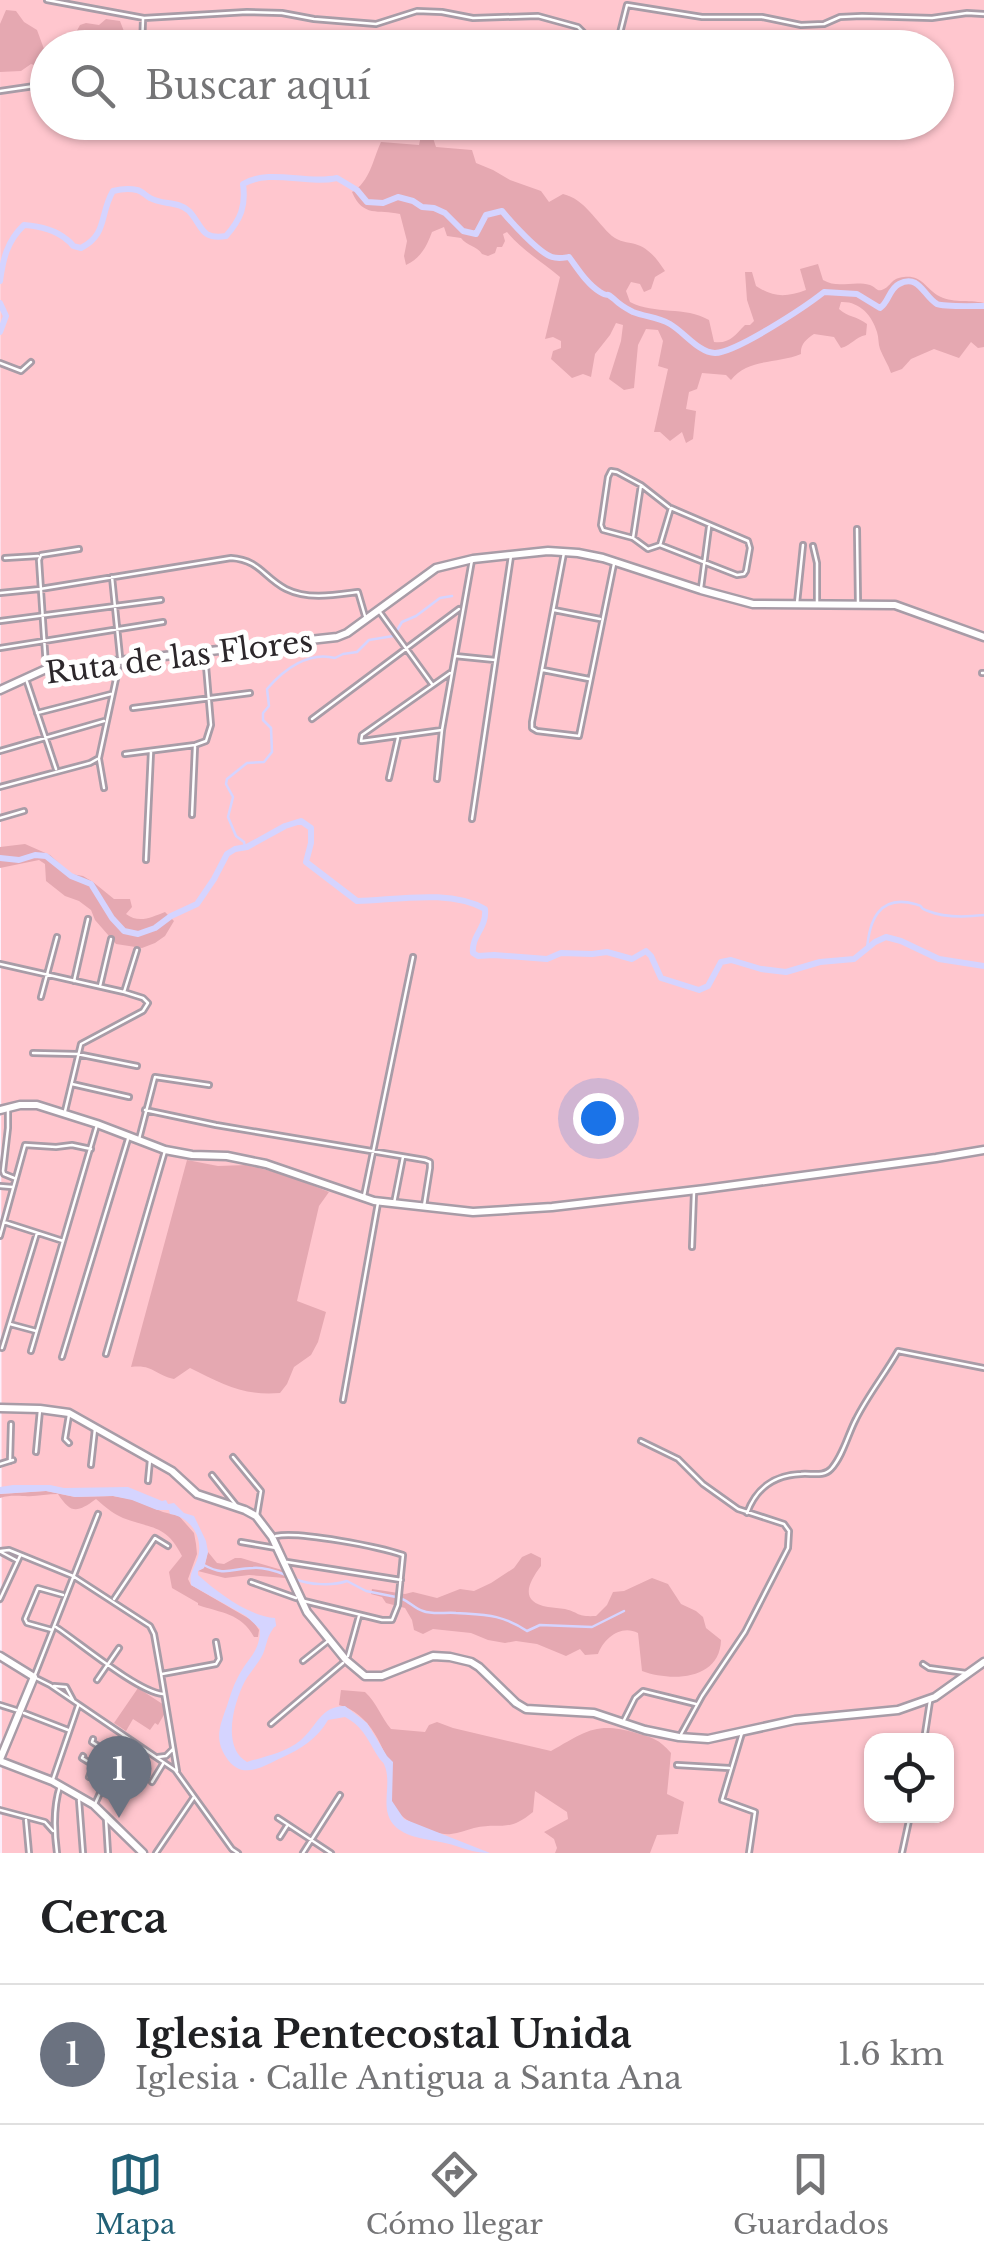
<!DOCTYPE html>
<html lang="es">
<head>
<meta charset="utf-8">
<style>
  body { margin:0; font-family:"Libre Baskerville",serif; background:#f6f6f6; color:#202124 }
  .controls { position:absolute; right:30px; bottom:30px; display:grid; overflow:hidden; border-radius:20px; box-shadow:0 2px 8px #0004 }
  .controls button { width:90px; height:90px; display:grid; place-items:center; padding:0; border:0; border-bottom:2px solid #e0e0e0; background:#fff; color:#202124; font:50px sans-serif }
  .you { position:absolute; left:598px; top:1118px; width:35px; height:35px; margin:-25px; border:8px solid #fff; border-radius:50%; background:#1a73e8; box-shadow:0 0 0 15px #1a73e833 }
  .badge { display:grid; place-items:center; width:65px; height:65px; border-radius:50%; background:#226076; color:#fff; font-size:32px; font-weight:700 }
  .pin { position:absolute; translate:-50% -82px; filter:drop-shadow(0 2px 5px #0008) }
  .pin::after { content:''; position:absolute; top:52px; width:35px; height:30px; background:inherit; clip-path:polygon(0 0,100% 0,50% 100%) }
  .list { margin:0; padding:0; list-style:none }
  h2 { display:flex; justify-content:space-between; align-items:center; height:130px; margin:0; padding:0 40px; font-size:42px }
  h2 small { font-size:32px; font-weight:400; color:#757577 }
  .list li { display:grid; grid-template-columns:65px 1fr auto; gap:30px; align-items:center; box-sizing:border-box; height:140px; padding:0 40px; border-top:2px solid #e0e0e0 }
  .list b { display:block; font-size:38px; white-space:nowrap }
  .list p { margin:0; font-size:32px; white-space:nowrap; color:#757577 }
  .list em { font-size:32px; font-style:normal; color:#757577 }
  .icon { flex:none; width:55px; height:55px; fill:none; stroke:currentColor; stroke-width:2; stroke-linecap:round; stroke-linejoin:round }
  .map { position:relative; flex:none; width:984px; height:1853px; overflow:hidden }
  .search { position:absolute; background:#fff; box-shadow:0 2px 8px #0004; left:30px; right:30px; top:30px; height:110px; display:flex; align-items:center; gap:25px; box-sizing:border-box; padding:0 35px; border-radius:55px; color:#757577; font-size:38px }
  .sheet { height:270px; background:#fff }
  nav { display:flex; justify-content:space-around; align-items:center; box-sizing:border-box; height:140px; border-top:2px solid #e0e0e0; background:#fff; font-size:28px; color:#757577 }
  nav a { display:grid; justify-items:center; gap:5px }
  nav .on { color:#226076 }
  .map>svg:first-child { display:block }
</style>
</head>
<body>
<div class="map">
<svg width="984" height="1853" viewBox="0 0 984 1853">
  <rect width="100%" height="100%" fill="#fceffb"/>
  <!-- green -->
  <path fill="#ffc6ce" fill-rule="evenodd" d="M 0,0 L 984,0 L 984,1853 L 2,1853 ZM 48,48 L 936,48 L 936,122 L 48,122 ZM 872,1740 L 946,1740 L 946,1816 L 872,1816 Z"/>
  <!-- forest -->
  <path fill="#e5a8b1" d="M 6,10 L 16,11 L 24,22 L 37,30 L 44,49 L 47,49 L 47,69 L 31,64 L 21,71 L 0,72 L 0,24 Z
    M 106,19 L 120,21 L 130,47 L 54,47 L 74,36 L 80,25 L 86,23 L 99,25 Z
    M 409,123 L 428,123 L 436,147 L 472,150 L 476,163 L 493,170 L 510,180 L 541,191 L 549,202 L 563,194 C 585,199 596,222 612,236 C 620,242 627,242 635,244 C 649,248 657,259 665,271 L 655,277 L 651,289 L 644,292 L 640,284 L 631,282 L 626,291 L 630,302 C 655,315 685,306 709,320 L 714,342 C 730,344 735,335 745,325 L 750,325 L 754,321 L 747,300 L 745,272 L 752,272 L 756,286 C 774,298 787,297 806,290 L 800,269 L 818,264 L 823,280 C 838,289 853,280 870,285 C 876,287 877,293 884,289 C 892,285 891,278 904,277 C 921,275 925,287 937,295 C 952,304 968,299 984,303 L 984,347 L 978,348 L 971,342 L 959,358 L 934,349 L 911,359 L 902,369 L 891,373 C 888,364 883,357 880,349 C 878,344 879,338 877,332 C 872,315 859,301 841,302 L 839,309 C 847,317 857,316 867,324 L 866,335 C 855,337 852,345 841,348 L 834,337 L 814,334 C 806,339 800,345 801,354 C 778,364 748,358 731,380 L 726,375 L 702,373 L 697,389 L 689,392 L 686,409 L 696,411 L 693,439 L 686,443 L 682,432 L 670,441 L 660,432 L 654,432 L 668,369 L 658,366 L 663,341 L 658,330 L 646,329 L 638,345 L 634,388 L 624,390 L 609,379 L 621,341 L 623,325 L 616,323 L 610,335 L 595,354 L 591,377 L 583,374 L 572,378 L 551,359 L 553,351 L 561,348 L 561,341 L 553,337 L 545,339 L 560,277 C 542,262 522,250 507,232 L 503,234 L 505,241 L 502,247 L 497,247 L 495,253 L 488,256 L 482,254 C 477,246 467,246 461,238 L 447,236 L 444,227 L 432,232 C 427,246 420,259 406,265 L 404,256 L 407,241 L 400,214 C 378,209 363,218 352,192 C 370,182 373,159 381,142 L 419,145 L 421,136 Z
    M 25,844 L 50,855 L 71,874 L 83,876 L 93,882 L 114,899 L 130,899 L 132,907 L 126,914 C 139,924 152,917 165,912 L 174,921 L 165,936 L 155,943 L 142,948 L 116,944 L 95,920 L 91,910 L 79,901 L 65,896 L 46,881 L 45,864 L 39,860 L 0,868 L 0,847 Z
    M 187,1160 L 218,1166 L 246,1165 L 283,1174 L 329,1192 L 319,1206 L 297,1301 L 326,1312 L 318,1342 L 311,1355 L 294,1367 L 287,1384 L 280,1393 C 242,1396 223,1384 190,1368 L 174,1379 C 155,1375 153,1364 131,1367 Z
    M 46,1491 L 75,1497 L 113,1496 L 131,1499 L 163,1512 L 179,1516 L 194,1533 L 196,1544 L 197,1554 L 188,1579 L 191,1585 L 253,1621 L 259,1630 L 258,1637 L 254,1637 C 241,1613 221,1613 198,1605 L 198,1603 L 172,1588 L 169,1572 L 182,1556 C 166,1524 151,1529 123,1518 C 112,1513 104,1506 96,1499 C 77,1513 71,1514 58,1494 C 47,1494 35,1497 25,1496 C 15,1496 10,1495 0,1498 L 0,1494 Z
    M 208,1552 L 217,1563 L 224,1564 L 235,1558 L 241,1558 L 282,1570 L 285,1573 L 285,1578 L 249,1575 L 225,1578 L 198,1571 L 204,1568 Z
    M 531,1553 L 541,1558 L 541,1566 C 528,1583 519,1602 548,1607 C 554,1608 559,1608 565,1609 C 581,1613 576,1617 596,1616 L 607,1605 L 613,1592 L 624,1591 L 652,1578 L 668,1584 L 681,1604 L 696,1611 L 703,1617 L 706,1628 L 721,1640 C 720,1680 672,1682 642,1671 L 638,1633 C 621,1624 604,1638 598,1654 L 585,1655 L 580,1649 L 566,1656 L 537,1644 L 516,1641 L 505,1643 L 488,1640 L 471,1633 L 433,1629 L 423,1634 L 414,1630 L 412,1620 L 405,1608 L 386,1603 L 382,1597 L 371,1594 L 372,1589 L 405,1594 L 413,1592 L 437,1598 L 460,1589 L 474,1591 L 491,1583 L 514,1568 L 522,1557 Z
    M 138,1688 L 164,1705 L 165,1713 L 158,1725 L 155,1723 L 150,1730 L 133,1719 L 126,1731 L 114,1723 Z
    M 341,1690 L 365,1692 C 377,1703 381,1717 391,1729 L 425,1732 L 429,1725 L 437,1722 L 453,1728 L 551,1751 C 585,1732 596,1721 636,1733 C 653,1738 659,1739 671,1753 L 667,1794 L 684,1802 L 678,1834 L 657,1835 L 650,1853 L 555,1853 L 557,1848 L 554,1839 L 544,1832 L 568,1819 L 567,1812 L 535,1791 L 533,1812 C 508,1833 502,1822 474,1828 C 466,1830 459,1833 451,1834 C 435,1836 396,1820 392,1802 C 391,1794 393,1786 391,1778 C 387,1750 369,1712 339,1705 Z"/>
  <!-- water -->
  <path fill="#d5d4ff" d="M 13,1485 L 50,1485 L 64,1488 L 128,1487 L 162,1501 L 166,1500 L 168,1504 L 174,1503 L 184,1513 L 194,1516 L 206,1541 L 208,1552 L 204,1568 L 198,1571 L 198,1575 C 217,1592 248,1616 275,1618 C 277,1632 277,1621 271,1632 C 267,1638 266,1647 263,1654 C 258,1664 250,1672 245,1681 C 234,1702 221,1747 247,1762 C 266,1756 285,1753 301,1740 C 317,1726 321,1706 345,1706 L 367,1723 L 387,1756 L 393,1762 L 392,1801 L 404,1819 L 490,1853 C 471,1853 463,1847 445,1843 C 433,1840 418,1839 407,1834 C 372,1818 395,1788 384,1764 C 383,1762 380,1760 379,1758 C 368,1741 364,1727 345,1717 L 328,1720 C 317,1739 301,1749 281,1758 C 262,1767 241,1781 226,1757 C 214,1739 220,1725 227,1706 C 230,1696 233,1686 238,1677 C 248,1657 260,1653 260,1629 L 246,1616 L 191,1585 C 189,1573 193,1571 197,1560 C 205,1539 191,1517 170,1514 L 169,1510 L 157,1510 L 132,1500 L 113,1496 L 75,1497 L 46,1491 L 0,1494 L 0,1487 Z"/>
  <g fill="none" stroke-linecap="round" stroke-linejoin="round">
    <!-- stream -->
    <path stroke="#d5d4ff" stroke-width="2.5" d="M 396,632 L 402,622 L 416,616 L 440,598 L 452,596
      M 245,847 L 244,842 L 236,836 L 228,817 L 233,797 L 226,784 L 227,779 L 247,763 L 264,762 L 272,752 L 271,728 L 263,720 L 263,713 L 269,706 L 267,689 C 284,669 309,651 335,658 L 343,654 L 357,652 L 369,640 L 393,636
      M 867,950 C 869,921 879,894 915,904 C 927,907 916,907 928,911 C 945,918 967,917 984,915
      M 204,1565 C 225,1577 233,1568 253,1568 C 263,1567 278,1572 286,1575
      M 295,1579 C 309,1585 333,1586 347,1581 L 366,1591 L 396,1597
      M 402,1599 C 410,1602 415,1609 423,1611 C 434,1615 445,1612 456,1613 C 486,1615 501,1614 527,1631 L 540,1625 L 592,1627 L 624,1611"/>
    <!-- river -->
    <path stroke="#d5d4ff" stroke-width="6" d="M 0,281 C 3,259 7,241 24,225 C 38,226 55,230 66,239 C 79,249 66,244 81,248 C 108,234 99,215 113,191 C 121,189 128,188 137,190 C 142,191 146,196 150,198 C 162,205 179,201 189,211 C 203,226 200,240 226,236 C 241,219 246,206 243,184 C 271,168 306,185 337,178 L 357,190 L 367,202 L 383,203 L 398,197 L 413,201 L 422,207 L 434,208 L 445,213 L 463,231 L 476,234 L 486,215 L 502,211 C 511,222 539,253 552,257 C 558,259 562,258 569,257 C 578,269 587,284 600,292 C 612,299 603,290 614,299 C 620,305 625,308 633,312 C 646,317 658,317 670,324 C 684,332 699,353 715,353 C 737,352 805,307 824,292 L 857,294 L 880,308 C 889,302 889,289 899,284 C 919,273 924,297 937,304 C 943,307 975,306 984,306
      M 0,303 L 6,316 L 0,332
      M 0,858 L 19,860 L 35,855 L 46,856 L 71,876 L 91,884 L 112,918 L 124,931 L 138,934 L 155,928 L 171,916 L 197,904 L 214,879 L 227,854 L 235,849 L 247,847 L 285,826 L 301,821 L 311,828 L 311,843 L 306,862 L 357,901 C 396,900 449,889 485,909 C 487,928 471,936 473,953 L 478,956 L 494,955 L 547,959 L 561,953 L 592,954 L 607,952 L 632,959 L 646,951 L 651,956 L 661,978 L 699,990 L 708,986 L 721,962 L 731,960 L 761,969 L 786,972 L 820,962 L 854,959 L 875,942 L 886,937 L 901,941 L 939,959 L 984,966"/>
    <defs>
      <path id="street" d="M 47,0 L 144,18 L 247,12 L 282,13 L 314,19 L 376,24 L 417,11 L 442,12 L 473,18 L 538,16 L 578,27 L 585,34 L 618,41 L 627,5 L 702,17 L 762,17 L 801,25 L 824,24 L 840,17 L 862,16 L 932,18 L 967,13 L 984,14
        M 142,48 L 143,19
        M 0,91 L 48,84
        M 0,363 L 21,371 L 31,362
        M 641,485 L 669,507
        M 857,529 L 858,602
        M 633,538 L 641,485 L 617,472 L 611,471 L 608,477 L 601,525 L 603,530 L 633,538 L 648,549 L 660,545 L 737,575 L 744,574 L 746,571 L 750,548 L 748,541 L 671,508 L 660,545
        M 813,546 L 817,563 L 817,602
        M 564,553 L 532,722 L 532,728 L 537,731 L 579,736 L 614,564
        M 5,558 L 38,556
        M 112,577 L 120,657
        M 701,588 L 709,527
        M 0,593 L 40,589 L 231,558 C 260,560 263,577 286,589 C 308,600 335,595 358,592 L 365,616
        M 797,603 L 803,545
        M 554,610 L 600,619
        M 379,611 L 432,684
        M 0,621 L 161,600
        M 0,648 L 163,622
        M 455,656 L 495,660
        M 46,667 L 39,560 L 41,555 L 79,549
        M 543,670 L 589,679
        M 982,673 L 984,673
        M 27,682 L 56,769
        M 133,708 L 250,693
        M 37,713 L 111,694
        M 312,719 L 459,609
        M 361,741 L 362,735 L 450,673
        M 362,741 L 442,730
        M 0,751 L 104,721
        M 125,754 L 195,745 L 206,741 L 211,725 L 205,654
        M 99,759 L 104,788
        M 389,778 L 398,738
        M 437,779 L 442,730 L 472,560
        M 0,787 L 90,763 L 99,758 L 119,665
        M 192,815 L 195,747
        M 0,818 L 24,811
        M 472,819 L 511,556
        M 146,860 L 151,752
        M 0,964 L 124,992 L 143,998 L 148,1003 L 143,1011 L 81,1044 L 65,1111
        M 74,981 L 88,919
        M 100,986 L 111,939
        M 124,992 L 137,950
        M 41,997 L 57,937
        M 33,1053 L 77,1054 L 137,1066
        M 72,1084 L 129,1097
        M 8,1109 L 8,1128 L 3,1171 L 4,1174 L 14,1178
        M 145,1110 L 216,1125 L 425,1160 L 430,1162 L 430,1168 L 424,1206
        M 139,1139 L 155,1077 L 209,1085
        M 0,1186 L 12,1187
        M 364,1196 L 413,957
        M 394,1203 L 403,1157
        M 4,1222 L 63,1241
        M 0,1236 L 25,1145 L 56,1147 L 72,1145 L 91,1149
        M 692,1247 L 694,1192
        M 10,1324 L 36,1331
        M 2,1348 L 37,1233
        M 31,1351 L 97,1125
        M 106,1354 L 165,1151
        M 62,1357 L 128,1139
        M 343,1400 L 378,1203
        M 69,1415 L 65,1439 L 69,1443
        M 641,1441 L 678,1459 L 703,1484 L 738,1509 L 784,1524 L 789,1531 L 788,1548 L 745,1632 L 702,1696 L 680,1736
        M 36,1452 L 40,1410
        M 233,1457 L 261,1491 L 257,1515
        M 10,1461 L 11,1424
        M 0,1464 L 13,1460
        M 91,1465 L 95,1429
        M 212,1475 L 236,1505
        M 148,1481 L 150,1460
        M 747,1513 C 756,1488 775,1475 801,1474 C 811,1473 824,1477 831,1469 C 843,1456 848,1434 856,1419 C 868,1395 885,1374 898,1351 L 984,1368
        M 98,1514 L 34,1677 L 50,1685 L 175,1770 L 232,1849 L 238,1853
        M 276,1536 C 299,1531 380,1547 403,1555 L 398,1605 L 392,1620 L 382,1620 L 304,1601
        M 241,1542 L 276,1548
        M 0,1551 L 9,1550 L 73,1576 L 150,1626 L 154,1634 L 161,1674 L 177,1771
        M 1,1552 L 16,1560
        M 287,1562 L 401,1580
        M 251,1582 L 296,1598
        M 0,1599 L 20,1556
        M 114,1599 L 155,1538 L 168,1546
        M 56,1627 C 80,1643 138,1692 163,1694
        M 52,1630 L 27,1623 L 25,1619 L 38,1588 L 63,1595
        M 348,1656 L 359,1616
        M 303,1661 L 328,1641
        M 923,1664 L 929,1668 L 966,1673
        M 162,1674 L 216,1664 L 219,1659 L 216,1642
        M 97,1680 L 119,1648
        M 54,1686 L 66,1687 L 73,1700
        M 0,1705 L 16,1710
        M 24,1713 L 68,1730
        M 623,1722 L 635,1698 L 643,1691 L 696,1704
        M 271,1724 L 343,1663
        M 742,1733 L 722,1800 L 755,1812 L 749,1853
        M 93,1739 L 92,1742 L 114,1756
        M 924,1740 L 930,1701
        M 83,1756 L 82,1758 L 107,1773
        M 158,1757 L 166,1756 L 173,1749
        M 677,1765 L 729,1768
        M 89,1777 L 93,1767
        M 53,1779 L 78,1706
        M 152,1782 L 163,1764
        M 79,1800 L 83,1853
        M 95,1804 L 125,1738
        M 0,1810 L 45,1822 L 53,1831
        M 278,1818 L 331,1853
        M 26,1820 L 29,1853
        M 106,1820 L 108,1853
        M 280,1837 L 287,1826
        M 57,1853 C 54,1830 53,1808 60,1786
        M 156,1853 L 194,1797
        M 303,1853 L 340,1795
        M 902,1853 L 910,1816"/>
      <path id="secondary" d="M 0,690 L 46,669 L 337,637 L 347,633 L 436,568 L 473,559 L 548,551 L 578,553 L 603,558 L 701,590 L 753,604 L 895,605 L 984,637
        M 0,1110 L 20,1105 L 37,1105 L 97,1124 L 165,1150 L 192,1155 L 227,1156 L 266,1164 L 374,1201 L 473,1212 L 552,1207 L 705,1189 L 936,1158 L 984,1150
        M 0,1408 L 40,1409 L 69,1413 L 172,1471 L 197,1494 L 245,1510 L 256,1516 L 272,1537 L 307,1612 L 346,1660 L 365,1676 L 382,1676 L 433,1656 L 450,1657 L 471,1662 L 479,1667 L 516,1703 L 526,1709 L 594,1713 L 645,1730 L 679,1737 L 708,1739 L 795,1720 L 898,1710 L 935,1697 L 984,1662
        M 0,1656 L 34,1677 L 0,1759
        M 0,1761 L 52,1781 L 94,1805 L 143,1853"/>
    </defs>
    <!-- street casing -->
    <use href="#street" stroke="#a89ca7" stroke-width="8"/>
    <!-- secondary casing -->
    <use href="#secondary" stroke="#a89ca7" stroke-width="11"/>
    <!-- street -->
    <use href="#street" stroke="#fff" stroke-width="2.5"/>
    <!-- secondary -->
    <use href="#secondary" stroke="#fff" stroke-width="6"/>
  </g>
  <g text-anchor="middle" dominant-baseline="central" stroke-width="10" stroke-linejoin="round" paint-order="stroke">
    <!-- street labels -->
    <g font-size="30" fill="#2c272b" stroke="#fff">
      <text transform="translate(179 657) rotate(-7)">Ruta de las Flores</text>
    </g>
  </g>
</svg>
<div class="controls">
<button><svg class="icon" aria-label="locate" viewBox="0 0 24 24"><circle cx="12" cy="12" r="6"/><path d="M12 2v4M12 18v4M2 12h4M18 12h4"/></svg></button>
</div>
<div class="you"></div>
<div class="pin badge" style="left:119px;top:1818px;background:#6b7280">1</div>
<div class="search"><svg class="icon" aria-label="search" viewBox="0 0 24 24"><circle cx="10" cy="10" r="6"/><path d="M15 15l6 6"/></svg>Buscar aquí</div>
</div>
<section class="sheet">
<h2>Cerca<small></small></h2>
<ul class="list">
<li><span class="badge" style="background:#6b7280">1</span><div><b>Iglesia Pentecostal Unida</b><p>Iglesia · Calle Antigua a Santa Ana</p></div><em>1.6 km</em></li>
</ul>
</section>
<nav>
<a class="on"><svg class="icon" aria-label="map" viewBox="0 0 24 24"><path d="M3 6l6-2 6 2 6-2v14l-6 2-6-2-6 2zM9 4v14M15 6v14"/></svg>Mapa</a>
<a><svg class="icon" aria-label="directions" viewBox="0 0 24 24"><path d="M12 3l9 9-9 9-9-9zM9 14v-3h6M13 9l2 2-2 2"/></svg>Cómo llegar</a>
<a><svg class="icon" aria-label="saved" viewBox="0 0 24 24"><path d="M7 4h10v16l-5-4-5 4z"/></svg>Guardados</a>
</nav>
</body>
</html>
